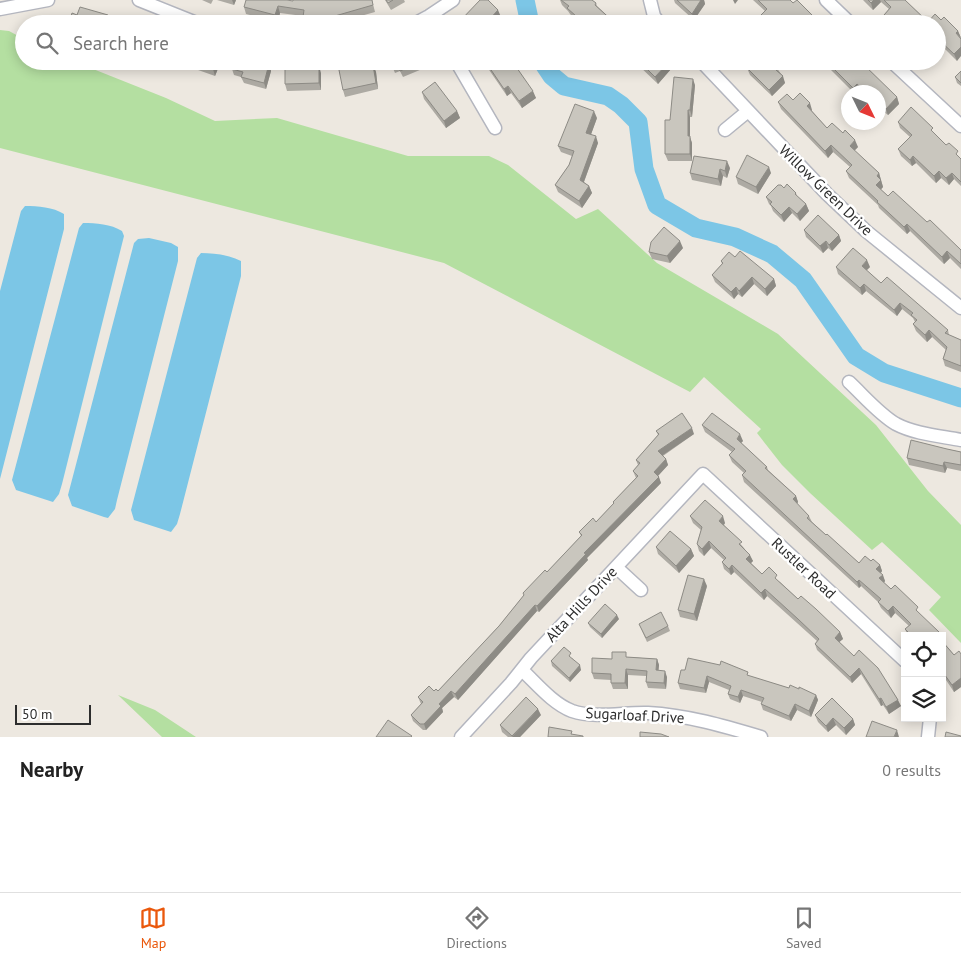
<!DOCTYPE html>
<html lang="en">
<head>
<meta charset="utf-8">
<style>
  body { margin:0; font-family:"PT Sans",sans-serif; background:#f2f2f2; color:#222 }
  .controls { position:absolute; right:15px; bottom:15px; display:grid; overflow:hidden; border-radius:0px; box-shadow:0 2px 12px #0003 }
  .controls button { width:45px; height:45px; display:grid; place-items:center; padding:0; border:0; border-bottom:1px solid #e0e0e0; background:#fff; color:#222; font:25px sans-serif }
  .compass { position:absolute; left:841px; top:85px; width:45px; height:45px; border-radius:50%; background:#fff; box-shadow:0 2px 12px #0003; rotate:133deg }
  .scale { position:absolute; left:15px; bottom:12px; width:76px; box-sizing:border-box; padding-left:5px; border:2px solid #2d2d2d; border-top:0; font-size:14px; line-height:18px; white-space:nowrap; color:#2d2d2d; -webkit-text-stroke:4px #fff; paint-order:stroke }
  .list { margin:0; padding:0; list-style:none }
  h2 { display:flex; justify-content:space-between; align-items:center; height:65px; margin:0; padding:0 20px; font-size:21px }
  h2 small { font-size:16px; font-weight:400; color:#767676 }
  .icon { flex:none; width:28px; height:28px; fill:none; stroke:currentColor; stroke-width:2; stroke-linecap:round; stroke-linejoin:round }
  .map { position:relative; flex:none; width:961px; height:737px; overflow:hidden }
  .search { position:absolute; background:#fff; box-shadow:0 2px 12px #0003; left:15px; right:15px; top:15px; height:55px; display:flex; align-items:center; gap:12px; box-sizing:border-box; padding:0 18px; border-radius:28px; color:#767676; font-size:19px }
  .sheet { height:155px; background:#fff }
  nav { display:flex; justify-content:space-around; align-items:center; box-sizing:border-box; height:70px; border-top:1px solid #e0e0e0; background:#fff; font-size:14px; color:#767676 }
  nav a { display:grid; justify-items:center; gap:2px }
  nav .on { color:#ea580c }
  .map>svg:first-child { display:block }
</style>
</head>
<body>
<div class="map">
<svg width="961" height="737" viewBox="0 0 961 737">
  <rect width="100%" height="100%" fill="#ede8e0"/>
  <!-- green -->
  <path fill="#b4dfa1" d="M 0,30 L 9,31 L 24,39 L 24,61 L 73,61 L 166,98 L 215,121 L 277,118 L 408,156 L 489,156 L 508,165 L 576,219 L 598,209 L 657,263 L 778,334 L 876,425 L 928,491 L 961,525 L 961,643 L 929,610 L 941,597 L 882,542 L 872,550 L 810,493 L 782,465 L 757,433 L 761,429 L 704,377 L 690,392 L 444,263 L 0,148 Z
    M 118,695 L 155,710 L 196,737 L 162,737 Z"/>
  <!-- water -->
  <path fill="#7cc6e6" d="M 25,206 C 38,206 53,207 64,214 L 64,229 L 0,479 L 0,291 L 21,211 Z
    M 83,223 C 96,223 111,224 122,231 L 124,236 L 62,484 L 59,494 L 53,502 L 16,490 L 12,480 L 79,228 Z
    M 149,238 L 171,243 L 178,247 L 178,261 L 117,500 L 115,509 L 108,518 L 104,517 L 72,506 L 68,495 L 134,243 L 138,239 Z
    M 201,253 C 214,253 229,255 241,261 L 241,276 L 180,514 L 177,524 L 171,532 L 134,520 L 131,510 L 197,258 Z"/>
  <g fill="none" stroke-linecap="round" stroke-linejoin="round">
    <!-- river -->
    <path stroke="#7cc6e6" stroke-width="19" d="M 525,0 L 530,24
      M 542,61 L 552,76 L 564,86 L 608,96 L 621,105 L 638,122 L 644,169 L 657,205 L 696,228 L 735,237 L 772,254 L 803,280 L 856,356 L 884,373 L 961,398"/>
    <defs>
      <path id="minor" d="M 139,0 L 199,24
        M 650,0 L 654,16 L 660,24
        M 826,0 L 851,24
        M 0,9 L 48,0
        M 414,24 L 429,16 L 453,0
        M 456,61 L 495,128
        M 701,61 L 827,194 L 866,231 L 961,308
        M 891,61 L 961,126
        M 725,130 L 748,111
        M 849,382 C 864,396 879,414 896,424 C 915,434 940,436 961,440
        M 616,567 L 641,590
        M 522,670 C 536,683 553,704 572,711 C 596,719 624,712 648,713 C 687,715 724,726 761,737
        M 461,737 L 511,683 L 531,658 L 703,474 L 905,661
        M 928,737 L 930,718"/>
    </defs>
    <!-- minor casing -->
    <use href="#minor" stroke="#b4b6bf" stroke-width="15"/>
    <!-- minor -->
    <use href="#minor" stroke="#fff" stroke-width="12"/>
  </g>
  <!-- wall -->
  <path fill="#adaaa3" d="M 202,0 L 213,0 L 211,4 Z
    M 217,0 L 236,0 L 234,5 Z
    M 372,0 L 375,12 L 332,24 L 306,24 L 303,16 L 280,13 L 278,22 L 246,14 L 244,7 L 293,1 Z
    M 385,0 L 404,0 L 405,2 L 391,10 Z
    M 560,0 L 592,0 L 596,3 L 597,6 L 616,24 L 580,24 L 570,14 L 568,11 L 562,5 Z
    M 674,0 L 704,0 L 705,4 L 694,20 L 675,3 Z
    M 753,0 L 790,0 L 821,24 L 765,24 L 763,22 L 761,15 L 765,11 Z
    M 863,0 L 905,0 L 928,22 L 941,20 L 958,31 L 961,38 L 957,61 L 941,45 L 937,49 L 937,24 L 889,24 L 886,21 L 884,15 L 889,9 L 881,2 L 873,10 Z
    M 183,61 L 221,61 L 215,76 L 184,65 Z
    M 390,61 L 425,61 L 427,67 L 403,77 L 400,71 L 395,73 Z
    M 483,61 L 512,61 L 536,98 L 522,108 L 511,93 L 507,96 Z
    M 636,61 L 667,61 L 669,62 L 671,69 L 658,84 L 637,64 Z
    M 740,61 L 772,61 L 781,74 L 785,83 L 772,96 L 750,75 L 747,68 Z
    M 822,61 L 845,61 L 849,65 L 897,97 L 899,104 L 888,115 L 878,107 L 878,92 L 861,92 L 859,91 L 858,92 L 853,92 Z
    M 353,62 L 355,68 L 373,65 L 376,72 L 378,89 L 345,97 L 343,90 Z
    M 269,64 L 271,71 L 266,89 L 244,83 L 241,77 L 234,75 L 232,69 Z
    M 961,71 L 961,86 L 957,83 L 955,77 Z
    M 321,73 L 321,90 L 287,91 L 285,84 Z
    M 695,85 L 692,117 L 690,117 L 690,137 L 692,143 L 692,161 L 668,161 L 665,154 L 670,120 Z
    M 422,92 L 457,111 L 460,118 L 446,128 L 424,99 Z
    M 793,100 L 812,110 L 812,111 L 827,128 L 858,147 L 854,151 L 879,173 L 883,187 L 881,190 L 888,196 L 927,222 L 961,250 L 961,269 L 950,258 L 944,264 L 910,231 L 907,234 L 879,208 L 878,205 L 849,178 L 846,171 L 850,167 L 833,152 L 828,158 L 781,109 L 778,102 Z
    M 597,118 L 591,134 L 598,143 L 584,182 L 589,186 L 592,193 L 582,208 L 558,192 L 555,185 L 569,165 L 572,156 L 561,152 L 558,146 Z
    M 898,122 L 935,134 L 961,159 L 961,186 L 954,179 L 949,185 L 941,178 L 936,183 L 916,163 L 912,166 L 901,156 L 898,149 L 910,137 L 900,128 Z
    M 730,168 L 727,178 L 723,176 L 721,186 L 692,180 L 690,173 Z
    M 771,173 L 758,194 L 738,184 L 736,177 Z
    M 784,188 L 796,193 L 797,196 L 806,204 L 809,211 L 800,221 L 792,213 L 784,222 L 773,211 L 771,206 L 769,204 L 766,197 Z
    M 804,230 L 839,235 L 841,241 L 832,251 L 828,248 L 823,253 L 806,237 Z
    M 683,248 L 670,263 L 652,259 L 649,252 Z
    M 735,257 L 774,279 L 776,286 L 767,296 L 754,284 L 742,297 L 738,294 L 734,299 L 715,282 L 712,275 L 722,264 L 721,261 Z
    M 836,267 L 870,267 L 866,270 L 881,283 L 948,330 L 949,335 L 961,340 L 961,372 L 945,366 L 943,359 L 946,350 L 932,337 L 927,342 L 916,331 L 913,324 L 915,322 L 913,318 L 902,309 L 897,316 L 866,291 L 862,295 L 838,274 Z
    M 702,425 L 743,441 L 741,443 L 767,467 L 768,470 L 796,496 L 798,502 L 797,504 L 809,516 L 812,522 L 826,535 L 859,563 L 871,561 L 880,565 L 882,571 L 881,573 L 885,581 L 884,583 L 920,614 L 940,636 L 908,636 L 905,629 L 909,626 L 895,613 L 891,618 L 881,608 L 878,602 L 861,586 L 859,588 L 744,482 L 742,475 L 744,473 L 732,462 L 729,455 L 732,452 L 705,432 Z
    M 656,431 L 694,434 L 663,456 L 666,459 L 668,465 L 658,476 L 661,483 L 587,558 L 588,560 L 539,612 L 537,611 L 458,700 L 454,697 L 442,708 L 443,712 L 426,730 L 423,730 L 413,721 L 411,715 L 421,704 L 418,697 L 434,691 L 438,691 L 499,626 L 524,595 L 523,593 L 547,572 L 581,536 L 579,532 L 596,522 L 613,504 L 613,502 L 636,478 L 633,471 L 638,465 L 636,460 L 658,435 Z
    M 947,449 L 961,452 L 961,471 L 947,468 L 945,473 L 909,465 L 907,458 Z
    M 690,516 L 725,523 L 724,525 L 744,548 L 753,561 L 751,563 L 762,574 L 780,582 L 798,599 L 840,632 L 843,639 L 839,642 L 901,706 L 889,714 L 883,705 L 881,706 L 861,674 L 852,683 L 817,650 L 815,644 L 817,641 L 767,596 L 764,600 L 734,572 L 731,575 L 724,569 L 722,562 L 724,560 L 711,548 L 704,556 L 699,551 L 697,544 L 701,530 L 693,523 Z
    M 656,547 L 691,549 L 694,556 L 679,573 L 658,554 Z
    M 707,586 L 697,621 L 680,617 L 678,610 Z
    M 619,619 L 602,638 L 590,627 L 588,623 Z
    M 639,624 L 668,626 L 670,631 L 647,642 Z
    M 942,641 L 954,655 L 961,654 L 961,687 L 954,692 L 942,674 Z
    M 628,657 L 657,659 L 659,665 L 658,671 L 667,677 L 666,689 L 648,688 L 646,682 L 646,676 L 628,675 L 628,689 L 613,689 L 611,683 L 611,680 L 594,679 L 592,673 L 612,659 Z
    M 573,658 L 572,659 L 581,670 L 570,682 L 552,666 L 551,661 Z
    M 685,670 L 749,676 L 789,688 L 799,689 L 816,695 L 818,700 L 811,717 L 797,710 L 791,721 L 763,710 L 761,704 L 762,702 L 743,696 L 740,703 L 730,699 L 728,694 L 729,690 L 709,682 L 706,693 L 680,689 L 678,683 Z
    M 541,715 L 520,737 L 508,737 L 502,732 L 500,725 Z
    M 815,715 L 853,719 L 855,725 L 846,735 L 836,725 L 828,732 L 818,722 Z"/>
  <!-- shaded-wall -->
  <path fill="#8d8b85" d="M 232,0 L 236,0 L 234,5 Z
    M 701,0 L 704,0 L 705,4 L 694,20 L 692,14 Z
    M 733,0 L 738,0 L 735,4 Z
    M 874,0 L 880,0 L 881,2 L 873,10 L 871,3 Z
    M 278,6 L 280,13 L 278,22 L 275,15 Z
    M 498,10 L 501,17 L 494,24 L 485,24 Z
    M 108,15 L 111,22 L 110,24 L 106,24 Z
    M 782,18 L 784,24 L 777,24 Z
    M 899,18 L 901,24 L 893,24 Z
    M 958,31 L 961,38 L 956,33 Z
    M 938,39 L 941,45 L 937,49 L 937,40 Z
    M 961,47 L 961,56 L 957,61 L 954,54 Z
    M 216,61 L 221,61 L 215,76 L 213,69 Z
    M 669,62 L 671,69 L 658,84 L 655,77 Z
    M 269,64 L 271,71 L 266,89 L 264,83 Z
    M 373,65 L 376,72 L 378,89 L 376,83 Z
    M 319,66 L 321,73 L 321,90 L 319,83 Z
    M 783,76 L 785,83 L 772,96 L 769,90 Z
    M 693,79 L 695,85 L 692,117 L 690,110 Z
    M 857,84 L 859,91 L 858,92 L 855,92 L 853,88 Z
    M 508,86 L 511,93 L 507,96 L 504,89 Z
    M 533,91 L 536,98 L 522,108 L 519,101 Z
    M 897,97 L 899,104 L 888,115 L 886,109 Z
    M 810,103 L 812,110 L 809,113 L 807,106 Z
    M 688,110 L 690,117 L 690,137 L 692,143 L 692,161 L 690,154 L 688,136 Z
    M 457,111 L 460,118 L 446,128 L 444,121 Z
    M 594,111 L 597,118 L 589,140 L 586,133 Z
    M 596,136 L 598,143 L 582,187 L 580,180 Z
    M 855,140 L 858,147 L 852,153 L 850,146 Z
    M 831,145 L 833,152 L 828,158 L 825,151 Z
    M 913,156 L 916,163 L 912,166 L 910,160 Z
    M 727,161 L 730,168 L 727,178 L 725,171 Z
    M 769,167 L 771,173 L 758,194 L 756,187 Z
    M 720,169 L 723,176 L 721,186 L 718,179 Z
    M 939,171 L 941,178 L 936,183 L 934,176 Z
    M 879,173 L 883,187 L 878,192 L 876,185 L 877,176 Z
    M 952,173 L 954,179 L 949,185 L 946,178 Z
    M 589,186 L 592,193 L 582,208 L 579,201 Z
    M 806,204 L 809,211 L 800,221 L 797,214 Z
    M 789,207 L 792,213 L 784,222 L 781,215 Z
    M 907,224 L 910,231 L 907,234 L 904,227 Z
    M 839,235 L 841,241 L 832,251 L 829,245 Z
    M 680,241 L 683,248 L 670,263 L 667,256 Z
    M 826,241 L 828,248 L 823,253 L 820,246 Z
    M 947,251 L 950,258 L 944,264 L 942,257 Z
    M 867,260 L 870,267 L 864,273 L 862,266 Z
    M 752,277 L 754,284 L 742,297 L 739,291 Z
    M 774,279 L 776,286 L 767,296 L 765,289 Z
    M 864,284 L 866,291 L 862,295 L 860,288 Z
    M 736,287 L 738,294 L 734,299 L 731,292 Z
    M 900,303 L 902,309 L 897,316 L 894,310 Z
    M 929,330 L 932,337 L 927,342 L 925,335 Z
    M 692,428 L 694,434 L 660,457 L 658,451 Z
    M 740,434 L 743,441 L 739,445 L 737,439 Z
    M 666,459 L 668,465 L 656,478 L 654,472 Z
    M 944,462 L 947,468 L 945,473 L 943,466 Z
    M 659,477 L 661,483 L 587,558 L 588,560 L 539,612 L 537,606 L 584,553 Z
    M 796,496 L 798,502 L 795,506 L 793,499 Z
    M 723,516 L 725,523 L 722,527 L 719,521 Z
    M 709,541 L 711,548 L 704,556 L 702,549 Z
    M 691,549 L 694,556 L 679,573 L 676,566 Z
    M 750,555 L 753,561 L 749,565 L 746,559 Z
    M 732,565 L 734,572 L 731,575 L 729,569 Z
    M 880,565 L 882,571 L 879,575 L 876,569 Z
    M 883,575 L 885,581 L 882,585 L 879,578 Z
    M 704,579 L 707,586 L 697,621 L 694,614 Z
    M 859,580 L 861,586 L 859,588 L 857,582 Z
    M 765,589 L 767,596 L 764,600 L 761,593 Z
    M 535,605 L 537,611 L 458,700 L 455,694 Z
    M 893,606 L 895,613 L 891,618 L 888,611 Z
    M 617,615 L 619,619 L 602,638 L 601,634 Z
    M 840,632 L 843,639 L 837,644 L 835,638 Z
    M 657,659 L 659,665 L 658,676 L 656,670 Z
    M 580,665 L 581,670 L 570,682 L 569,678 Z
    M 859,668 L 861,674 L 852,683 L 850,677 Z
    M 626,669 L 628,675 L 628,689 L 625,683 Z
    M 665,671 L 667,677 L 666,689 L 664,683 Z
    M 707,676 L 709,682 L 706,693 L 704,688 Z
    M 961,678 L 961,687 L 954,692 L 952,685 Z
    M 741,690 L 743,696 L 740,703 L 738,697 Z
    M 451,691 L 454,697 L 442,708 L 443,712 L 426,730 L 424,724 L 439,704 Z
    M 816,695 L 818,700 L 811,717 L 809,711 Z
    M 881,698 L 883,705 L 881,706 L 879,699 Z
    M 898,700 L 901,706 L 889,714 L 886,707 Z
    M 795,704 L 797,710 L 791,721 L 789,716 Z
    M 538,709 L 541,715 L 520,737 L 512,737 Z
    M 833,718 L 836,725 L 828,732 L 826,726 Z
    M 853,719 L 855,725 L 846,735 L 844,728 Z
    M 897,730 L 899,737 L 894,737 Z"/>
  <!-- building -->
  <path fill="#c9c6be" stroke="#8d8b85" d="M 246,0 L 287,0 L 293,1 L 293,0 L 372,0 L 373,5 L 328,18 L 327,21 L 303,17 L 304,10 L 278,6 L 275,15 L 244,7 Z
    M 386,0 L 393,0 L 388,3 Z
    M 480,0 L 488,0 L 498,10 L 485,24 L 463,24 L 460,21 Z
    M 561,0 L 592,0 L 596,3 L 595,5 L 616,24 L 585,24 L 567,8 L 569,6 Z
    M 677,0 L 701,0 L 692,14 Z
    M 758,0 L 790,0 L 793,3 L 797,0 L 821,24 L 788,24 L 782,18 L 777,24 L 770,24 L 761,15 L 767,9 Z
    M 868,0 L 874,0 L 871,3 Z
    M 884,0 L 905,0 L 928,22 L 935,14 L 941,20 L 944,17 L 958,31 L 956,33 L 961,39 L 961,47 L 954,54 L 938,39 L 937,40 L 937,24 L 905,24 L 899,18 L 893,24 L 884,15 L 891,7 Z
    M 80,7 L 108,15 L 106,24 L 57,24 L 59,17 L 70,20 L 72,13 L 77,15 Z
    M 140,19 L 150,24 L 138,24 Z
    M 191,61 L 216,61 L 213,69 Z
    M 234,61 L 256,61 L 269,64 L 264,83 L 241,77 L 243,72 L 232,69 Z
    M 390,61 L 422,61 L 400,71 L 397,64 L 392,66 Z
    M 485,61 L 512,61 L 533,91 L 519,101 L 508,86 L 504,89 Z
    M 639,61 L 667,61 L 669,62 L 655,77 Z
    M 745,61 L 772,61 L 779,68 L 776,70 L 783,76 L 769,90 L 747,68 L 750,65 Z
    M 826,61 L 845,61 L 849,65 L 853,61 L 860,61 L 897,97 L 886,109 L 878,102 L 878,92 L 866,92 L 857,84 L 853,88 Z
    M 353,62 L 354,68 L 373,65 L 376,83 L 343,90 L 338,65 Z
    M 285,66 L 319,66 L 319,83 L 285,84 Z
    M 961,71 L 961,83 L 955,77 Z
    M 674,77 L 693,79 L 690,110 L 688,110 L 688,136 L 690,136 L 690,154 L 665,154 L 665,120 L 670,120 Z
    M 435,82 L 457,111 L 444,121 L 422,92 Z
    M 800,93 L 810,103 L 807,106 L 827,128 L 832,123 L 843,133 L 845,130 L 855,140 L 850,146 L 879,173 L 877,176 L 881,180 L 876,185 L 888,196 L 893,191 L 927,222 L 930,220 L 961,250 L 961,264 L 947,251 L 942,257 L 907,224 L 904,227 L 877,202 L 878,201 L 846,171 L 852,165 L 831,145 L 825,151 L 778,102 L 787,94 L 793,100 Z
    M 575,104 L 594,111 L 586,133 L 596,136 L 580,180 L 589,186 L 579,201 L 555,185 L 569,165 L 574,151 L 558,146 Z
    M 911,107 L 933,128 L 931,130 L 946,145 L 949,143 L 958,151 L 956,154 L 961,159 L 961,182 L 952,173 L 946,178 L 939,171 L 934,176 L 913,156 L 910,160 L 898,149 L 912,135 L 898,122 Z
    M 747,155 L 769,167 L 756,187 L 736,177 Z
    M 694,156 L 727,161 L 725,171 L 720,169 L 718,179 L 690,173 Z
    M 787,184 L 796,193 L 795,194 L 806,204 L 797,214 L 789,207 L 781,215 L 770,204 L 772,202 L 766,197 L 778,185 L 781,185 L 784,188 Z
    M 818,215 L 839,235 L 829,245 L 826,241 L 820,246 L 804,230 Z
    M 664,227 L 680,241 L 667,256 L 649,252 L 651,242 Z
    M 853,248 L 867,260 L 862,266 L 881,283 L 887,277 L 948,330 L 945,333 L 961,340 L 961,366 L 943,359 L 947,347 L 929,330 L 925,335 L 913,324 L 917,320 L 911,315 L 913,313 L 900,303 L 894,310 L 864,284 L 860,288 L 836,267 Z
    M 740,251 L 774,279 L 765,289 L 752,277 L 739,291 L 736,287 L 731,292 L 712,275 L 723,263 L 721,261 L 729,252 L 735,257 Z
    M 682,413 L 692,428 L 658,451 L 666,459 L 654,472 L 659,477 L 584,553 L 586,554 L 537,606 L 535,605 L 455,694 L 451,691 L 439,704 L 441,706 L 424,724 L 420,724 L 411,715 L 423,702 L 418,697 L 429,686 L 434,691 L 436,689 L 438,691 L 499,626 L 524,595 L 523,593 L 545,570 L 547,572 L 582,535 L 579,532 L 593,518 L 596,522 L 614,503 L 613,502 L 638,476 L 633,471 L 640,463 L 636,460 L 659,434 L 656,431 Z
    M 712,413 L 740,434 L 737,439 L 767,467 L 765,468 L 796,496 L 793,499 L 809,516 L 807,518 L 826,535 L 827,534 L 859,563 L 865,556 L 871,561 L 873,559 L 880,565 L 876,569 L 883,575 L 879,578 L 891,589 L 895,585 L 918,607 L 916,610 L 939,632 L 937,634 L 938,636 L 912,636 L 905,629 L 911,624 L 893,606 L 888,611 L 878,602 L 881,599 L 859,580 L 857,582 L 742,475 L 746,471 L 729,455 L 735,449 L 702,425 Z
    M 911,440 L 947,449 L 961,452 L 961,465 L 944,462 L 943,466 L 907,458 Z
    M 705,500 L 723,516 L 719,521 L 742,542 L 739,544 L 750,555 L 746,559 L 762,574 L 769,567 L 777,575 L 775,578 L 798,599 L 801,596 L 816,609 L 840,632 L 835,638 L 854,656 L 859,650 L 878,668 L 898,700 L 886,707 L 881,698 L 879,699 L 859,668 L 850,677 L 815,644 L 819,639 L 798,619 L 765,589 L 761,593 L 732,565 L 729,569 L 722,562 L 726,558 L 709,541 L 702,549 L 697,544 L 702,527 L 690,516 Z
    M 670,531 L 691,549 L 676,566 L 656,547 Z
    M 688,575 L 704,579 L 694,614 L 678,610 Z
    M 605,604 L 617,615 L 601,634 L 588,623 Z
    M 661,612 L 668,626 L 646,638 L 639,624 Z
    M 942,641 L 954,655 L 959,651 L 961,654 L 961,678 L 952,685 L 942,671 Z
    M 564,647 L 571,653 L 569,656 L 580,665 L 569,678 L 551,661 Z
    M 612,652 L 626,652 L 626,657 L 657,659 L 656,670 L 665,671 L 664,683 L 646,682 L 647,671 L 626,669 L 625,683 L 611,683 L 611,674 L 592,673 L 592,658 L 612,659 Z
    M 688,658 L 720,665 L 721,661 L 748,672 L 747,675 L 789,688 L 790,685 L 799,689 L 799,687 L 816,695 L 809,711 L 795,704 L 789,716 L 761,704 L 764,698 L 741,690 L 738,697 L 728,694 L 731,686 L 707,676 L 704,688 L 678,683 L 681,670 L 685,670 Z
    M 526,697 L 538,709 L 512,736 L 500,725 Z
    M 832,698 L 853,719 L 844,728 L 833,718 L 826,726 L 815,715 Z
    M 388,720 L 412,736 L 411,737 L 376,737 Z
    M 872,721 L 897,730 L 894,737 L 866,737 Z
    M 549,727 L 572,731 L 571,734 L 583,736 L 583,737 L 548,737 Z
    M 640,732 L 661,734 L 669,737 L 640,737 Z
    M 946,732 L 961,736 L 961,737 L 945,737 Z"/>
  <g text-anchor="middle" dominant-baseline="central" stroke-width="5" stroke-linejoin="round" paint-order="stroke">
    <!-- street labels -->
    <g font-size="15" fill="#2d2d2d" stroke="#fff">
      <text transform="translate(826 190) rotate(44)">Willow Green Drive</text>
      <text transform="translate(804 568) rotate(43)">Rustler Road</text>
      <text transform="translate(581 604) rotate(-47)">Alta Hills Drive</text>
      <text transform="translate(635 715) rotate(3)">Sugarloaf Drive</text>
    </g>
  </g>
</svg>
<div class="controls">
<button><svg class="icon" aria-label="locate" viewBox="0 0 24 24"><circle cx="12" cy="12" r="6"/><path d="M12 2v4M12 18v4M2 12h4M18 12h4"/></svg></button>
<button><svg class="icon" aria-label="layers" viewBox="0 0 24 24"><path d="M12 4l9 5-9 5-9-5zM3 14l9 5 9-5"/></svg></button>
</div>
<svg class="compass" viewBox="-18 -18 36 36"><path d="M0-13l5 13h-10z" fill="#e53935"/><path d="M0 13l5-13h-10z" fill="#767676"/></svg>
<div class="scale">50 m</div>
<div class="search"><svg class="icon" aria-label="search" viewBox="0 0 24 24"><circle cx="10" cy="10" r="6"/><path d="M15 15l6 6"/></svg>Search here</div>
</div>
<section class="sheet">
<h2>Nearby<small>0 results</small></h2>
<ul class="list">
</ul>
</section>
<nav>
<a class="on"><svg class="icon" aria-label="map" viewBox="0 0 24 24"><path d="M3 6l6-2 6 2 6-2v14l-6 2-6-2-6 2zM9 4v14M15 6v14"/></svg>Map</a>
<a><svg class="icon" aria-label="directions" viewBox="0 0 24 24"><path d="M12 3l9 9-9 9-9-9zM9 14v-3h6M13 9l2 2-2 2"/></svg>Directions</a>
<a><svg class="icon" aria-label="saved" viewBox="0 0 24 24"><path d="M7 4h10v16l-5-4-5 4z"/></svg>Saved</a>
</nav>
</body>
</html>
